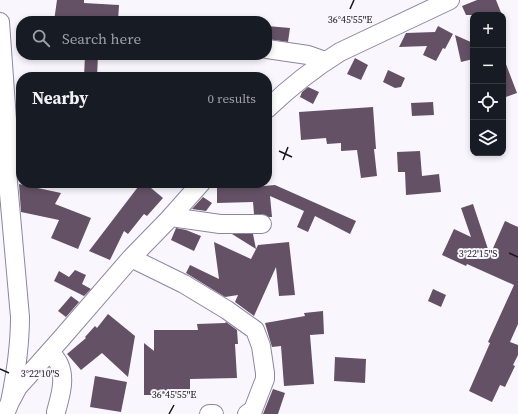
<!DOCTYPE html>
<html lang="en">
<head>
<meta charset="utf-8">
<style>
  body { margin:0; font-family:"Source Serif 4",serif; background:#242831; color:#f1f3f6 }
  .controls { position:absolute; right:12px; top:12px; display:grid; overflow:hidden; border-radius:8px; box-shadow:0 2px 6px #0003 }
  .controls button { width:36px; height:36px; display:grid; place-items:center; padding:0; border:0; border-bottom:1px solid #363941; background:#171b24; color:#f1f3f6; font:20px sans-serif }
  .list { margin:0; padding:0; list-style:none }
  h2 { display:flex; justify-content:space-between; align-items:center; height:52px; margin:0; padding:0 16px; font-size:17px }
  h2 small { font-size:13px; font-weight:400; color:#9ea1a6 }
  .icon { flex:none; width:22px; height:22px; fill:none; stroke:currentColor; stroke-width:2; stroke-linecap:round; stroke-linejoin:round }
  .map { position:relative; flex:none; width:518px; height:414px; overflow:hidden }
  .search { position:absolute; background:#171b24; box-shadow:0 2px 6px #0003; left:16px; top:16px; width:256px; height:44px; display:flex; align-items:center; gap:10px; box-sizing:border-box; padding:0 14px; border-radius:16px; color:#9ea1a6; font-size:15px }
  .panel { position:absolute; background:#171b24; box-shadow:0 2px 6px #0003; left:16px; top:72px; width:256px; height:116px; border-radius:16px }
  .map>svg:first-child { display:block }
</style>
</head>
<body>
<div class="map">
<svg width="518" height="414" viewBox="0 0 518 414">
  <rect width="100%" height="100%" fill="#f9f7fd"/>
  <!-- building -->
  <path fill="#645165" d="M 57,0 L 84,0 L 84,3 L 119,5 L 118,21 L 81,19 L 81,21 L 54,21 Z
    M 477,0 L 496,0 L 502,15 L 466,15 L 462,6 Z
    M 267,26 L 290,28 L 288,42 L 267,39 Z
    M 438,26 L 453,34 L 445,49 L 443,48 L 436,61 L 423,55 L 427,46 L 399,47 L 406,33 L 435,32 Z
    M 455,35 L 473,43 L 473,59 L 461,62 Z
    M 85,55 L 98,55 L 97,77 L 84,77 Z
    M 355,58 L 368,65 L 361,80 L 347,74 Z
    M 504,59 L 517,93 L 503,98 L 503,60 Z
    M 388,70 L 405,78 L 401,87 L 395,88 L 383,82 Z
    M 308,87 L 319,92 L 313,104 L 300,97 L 302,92 Z
    M 433,102 L 434,115 L 412,116 L 411,103 Z
    M 373,107 L 376,149 L 374,149 L 377,176 L 361,178 L 357,150 L 341,151 L 341,143 L 327,144 L 326,138 L 301,140 L 299,112 Z
    M 420,151 L 422,176 L 439,174 L 441,192 L 406,195 L 405,172 L 398,172 L 397,152 Z
    M 141,183 L 145,183 L 163,198 L 147,216 L 144,214 L 128,234 L 124,231 L 110,260 L 89,251 Z
    M 217,183 L 245,183 L 245,188 L 275,185 L 356,221 L 350,234 L 315,216 L 308,232 L 297,227 L 304,211 L 270,196 L 272,217 L 269,217 L 262,214 L 254,214 L 253,202 L 217,203 Z
    M 19,184 L 61,193 L 55,204 L 91,218 L 78,249 L 51,238 L 59,220 L 21,212 Z
    M 203,197 L 212,203 L 206,211 L 192,209 Z
    M 473,204 L 490,255 L 505,221 L 518,227 L 518,324 L 510,342 L 518,345 L 518,355 L 513,365 L 515,366 L 505,387 L 500,385 L 492,402 L 469,391 L 490,343 L 488,342 L 514,285 L 467,264 L 466,266 L 442,255 L 454,229 L 471,237 L 461,208 Z
    M 176,228 L 186,230 L 201,236 L 194,251 L 171,240 Z
    M 232,234 L 253,234 L 256,249 Z
    M 214,242 L 251,259 L 258,245 L 289,242 L 295,295 L 279,296 L 276,267 L 254,316 L 235,302 L 238,295 L 225,297 L 186,273 L 190,265 L 219,279 Z
    M 75,270 L 86,275 L 82,284 L 91,289 L 84,296 L 54,281 L 59,271 L 69,277 Z
    M 433,289 L 446,295 L 441,307 L 428,301 Z
    M 71,296 L 79,302 L 66,317 L 58,311 Z
    M 323,311 L 324,334 L 310,335 L 314,384 L 284,386 L 281,346 L 272,347 L 265,323 L 305,316 L 304,313 Z
    M 108,314 L 135,336 L 128,377 L 102,353 L 81,370 L 67,354 L 86,338 L 85,337 L 95,326 L 97,328 Z
    M 226,322 L 237,330 L 238,344 L 235,344 L 237,378 L 190,379 L 190,395 L 144,395 L 144,343 L 154,351 L 154,330 L 198,330 L 197,324 L 225,323 Z
    M 335,357 L 366,359 L 365,383 L 334,381 Z
    M 95,376 L 127,382 L 121,412 L 90,407 Z
    M 273,389 L 285,393 L 278,414 L 263,414 Z"/>
  <g fill="none" stroke-linecap="round" stroke-linejoin="round">
    <defs>
      <path id="minor" d="M 0,22 L 7,120 L 7,171 L 20,317 C 20,346 16,373 10,402
        M 267,49 L 308,55 L 325,61
        M 267,109 C 289,88 314,68 340,52 L 450,0
        M 171,217 L 220,224 L 262,224
        M 131,258 L 184,284 L 227,310 L 255,330 L 261,346 L 265,373 L 265,379 L 253,410 L 247,414
        M 50,351 C 53,355 57,360 59,364 C 66,379 60,397 56,412
        M 5,414 L 10,402 L 18,387 L 27,377 L 60,340 L 131,258 L 169,219 L 201,183
        M 209,414 L 214,414"/>
    </defs>
    <!-- minor casing -->
    <use href="#minor" stroke="#8d86a0" stroke-width="20"/>
    <!-- minor -->
    <use href="#minor" stroke="#fff" stroke-width="18"/>
  </g>
  <!-- ticks -->
  <path fill="none" stroke="#17151e" stroke-width="1.5" d="M 350,9 L 354,0M 279,151 L 292,157M 283,160 L 288,147M 509,253 L 518,257M 0,369 L 9,373M 169,414 L 174,405"/>
  <g font-size="10" text-anchor="middle" fill="#17151e" stroke="#f9f7fd" stroke-width="4" stroke-linejoin="round" paint-order="stroke">
    <text x="350" y="23">36°45'55"E</text>
    <text x="478" y="257">3°22'15"S</text>
    <text x="40" y="377">3°22'10"S</text>
    <text x="174" y="398">36°45'55"E</text>
  </g>
</svg>
<div class="controls">
<button>+</button>
<button>−</button>
<button><svg class="icon" aria-label="locate" viewBox="0 0 24 24"><circle cx="12" cy="12" r="6"/><path d="M12 2v4M12 18v4M2 12h4M18 12h4"/></svg></button>
<button><svg class="icon" aria-label="layers" viewBox="0 0 24 24"><path d="M12 4l9 5-9 5-9-5zM3 14l9 5 9-5"/></svg></button>
</div>
<div class="search"><svg class="icon" aria-label="search" viewBox="0 0 24 24"><circle cx="10" cy="10" r="6"/><path d="M15 15l6 6"/></svg>Search here</div>
<section class="panel">
<h2>Nearby<small>0 results</small></h2>
<ul class="list">
</ul>
</section>
</div>
</body>
</html>
